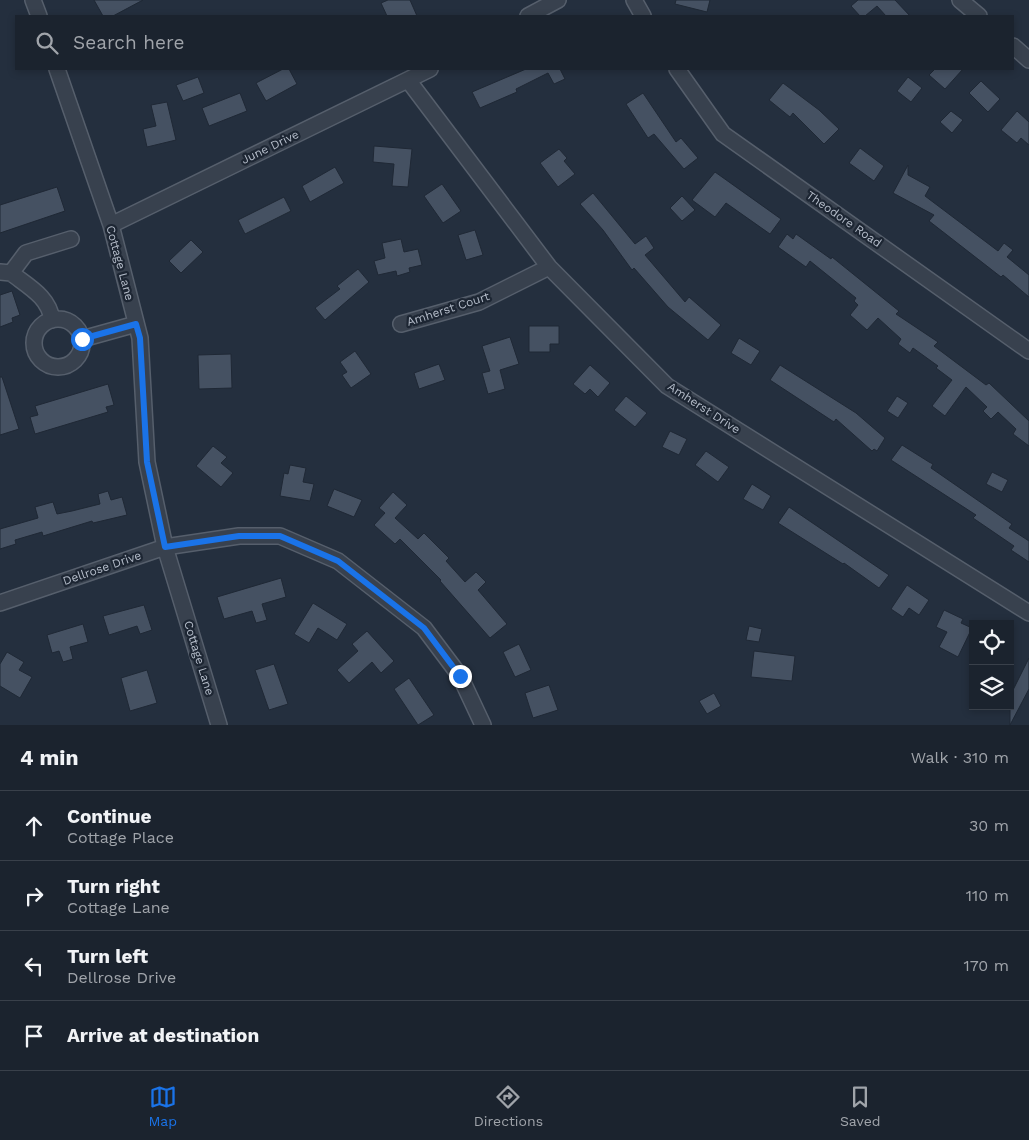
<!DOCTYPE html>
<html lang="en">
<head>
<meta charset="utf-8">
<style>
  body { margin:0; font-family:"Work Sans",sans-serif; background:#242b36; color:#f1f3f6 }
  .controls { position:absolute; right:15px; bottom:15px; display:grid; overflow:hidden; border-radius:0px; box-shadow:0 2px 8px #0003 }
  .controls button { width:45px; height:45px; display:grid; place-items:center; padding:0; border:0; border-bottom:1px solid #39404a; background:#1b232e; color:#f1f3f6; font:25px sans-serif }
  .stop { position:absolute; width:15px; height:15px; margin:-11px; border:4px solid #1a73e8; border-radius:50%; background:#fff }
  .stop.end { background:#1a73e8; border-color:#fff; box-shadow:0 1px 5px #0008 }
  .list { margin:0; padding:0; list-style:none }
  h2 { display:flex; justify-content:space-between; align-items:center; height:65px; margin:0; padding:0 20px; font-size:21px }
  h2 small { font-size:16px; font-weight:400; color:#a0a4aa }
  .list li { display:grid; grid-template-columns:32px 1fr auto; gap:15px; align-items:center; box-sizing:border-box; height:70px; padding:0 20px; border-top:1px solid #39404a }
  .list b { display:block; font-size:19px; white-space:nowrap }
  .list p { margin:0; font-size:16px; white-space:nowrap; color:#a0a4aa }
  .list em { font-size:16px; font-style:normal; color:#a0a4aa }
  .icon { flex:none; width:28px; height:28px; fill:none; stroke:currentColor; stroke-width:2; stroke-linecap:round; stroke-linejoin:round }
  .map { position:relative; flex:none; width:1029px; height:725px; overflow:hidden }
  .search { position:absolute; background:#1b232e; box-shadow:0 2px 8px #0003; left:15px; right:15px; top:15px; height:55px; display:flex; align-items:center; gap:12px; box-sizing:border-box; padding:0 18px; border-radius:0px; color:#a0a4aa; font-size:19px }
  .sheet { height:345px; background:#1b232e }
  nav { display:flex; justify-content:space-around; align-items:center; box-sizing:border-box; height:70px; border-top:1px solid #39404a; background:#1b232e; font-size:14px; color:#a0a4aa }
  nav a { display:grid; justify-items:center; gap:2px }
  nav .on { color:#1a73e8 }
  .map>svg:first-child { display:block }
</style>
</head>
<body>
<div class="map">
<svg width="1029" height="725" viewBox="0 0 1029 725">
  <rect width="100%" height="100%" fill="#242f3e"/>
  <!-- building -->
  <path fill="#455162" stroke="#1f2835" d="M 94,0 L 143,0 L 113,16 L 103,16 Z
    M 388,0 L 410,0 L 417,16 L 387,16 L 381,3 Z
    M 676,0 L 710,0 L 707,12 L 675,4 Z
    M 858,0 L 895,0 L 910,16 L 886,16 L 877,6 L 865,16 L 860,16 L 851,6 Z
    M 283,69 L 289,69 L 297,84 L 266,101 L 256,83 Z
    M 526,69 L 560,69 L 565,79 L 554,84 L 548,73 L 516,89 L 517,92 L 480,108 L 472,92 Z
    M 935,69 L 963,69 L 945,89 L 929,75 Z
    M 198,77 L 204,93 L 183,101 L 176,85 Z
    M 908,77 L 922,88 L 911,102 L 897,91 Z
    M 981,81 L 1000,99 L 988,112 L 969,93 Z
    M 783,83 L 819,110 L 839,129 L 824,144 L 793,113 L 790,117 L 769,100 Z
    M 240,93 L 247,111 L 209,126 L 202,108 Z
    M 643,93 L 676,142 L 681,138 L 698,158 L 684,169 L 654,134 L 648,138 L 626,104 Z
    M 167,102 L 176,140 L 147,147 L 143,129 L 156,126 L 151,105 Z
    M 951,111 L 963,120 L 952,133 L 940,122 Z
    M 1017,111 L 1029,122 L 1029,145 L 1021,138 L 1017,143 L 1001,130 Z
    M 374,146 L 412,149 L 408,187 L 392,186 L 394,164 L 373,162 Z
    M 860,148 L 884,166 L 874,181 L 849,163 Z
    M 559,149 L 567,158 L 564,161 L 575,174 L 558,187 L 540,163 Z
    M 908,165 L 908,175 L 930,187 L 925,196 L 998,251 L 1004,243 L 1013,250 L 1007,257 L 1029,275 L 1029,297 L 1003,275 L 1001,277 L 929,221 L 934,215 L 893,193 Z
    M 335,167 L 344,183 L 310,202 L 302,186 Z
    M 715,172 L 781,219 L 770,234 L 726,203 L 715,217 L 692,200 Z
    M 442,184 L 461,211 L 443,223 L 424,196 Z
    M 57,187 L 65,211 L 0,233 L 0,205 Z
    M 593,193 L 635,244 L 646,236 L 654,248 L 645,255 L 685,302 L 689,297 L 721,325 L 708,340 L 668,307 L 634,268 L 632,270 L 603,230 L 580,204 Z
    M 682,196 L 695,210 L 682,221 L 670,208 Z
    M 284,197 L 291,211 L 245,234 L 238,220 Z
    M 475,230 L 483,255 L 466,260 L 458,235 Z
    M 787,234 L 793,239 L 796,234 L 831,259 L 832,257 L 899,311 L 896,314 L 938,342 L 934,346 L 986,385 L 989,383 L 1029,421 L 1029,446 L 1013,434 L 1016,429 L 998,412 L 991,419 L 983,411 L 987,407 L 966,387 L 945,416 L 932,406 L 952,380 L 936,368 L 938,366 L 913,348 L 910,353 L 898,344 L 901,339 L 878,318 L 867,330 L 850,315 L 858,305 L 854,301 L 856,298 L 810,261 L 806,267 L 778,247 Z
    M 401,239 L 404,252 L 418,249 L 422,265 L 409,268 L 410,272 L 397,276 L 396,271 L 378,275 L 374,261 L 385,258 L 382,243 Z
    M 191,240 L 203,252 L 181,273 L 169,261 Z
    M 358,269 L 369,282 L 325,320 L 315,308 L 340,289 L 337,286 Z
    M 12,291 L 20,315 L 12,318 L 13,322 L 0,327 L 0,295 Z
    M 529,326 L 559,326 L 559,344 L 550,344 L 550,352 L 529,352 Z
    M 510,337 L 519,364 L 500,370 L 505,389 L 488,394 L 482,373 L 490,371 L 482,346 Z
    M 739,338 L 760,351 L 751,365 L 731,353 Z
    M 355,351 L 371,374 L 351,388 L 342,375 L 347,372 L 340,362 Z
    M 231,354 L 232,388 L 199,389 L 198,355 Z
    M 439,364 L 445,380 L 419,389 L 414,373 Z
    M 590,365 L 610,383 L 598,397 L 590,389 L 585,394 L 573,384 Z
    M 780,365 L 856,413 L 885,438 L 877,451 L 874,449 L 872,451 L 836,419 L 834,422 L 770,380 Z
    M 0,377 L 2,377 L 19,429 L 0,435 Z
    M 108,384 L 114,405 L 106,407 L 108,412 L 35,434 L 30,417 L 38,415 L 35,406 Z
    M 626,396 L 647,413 L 635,427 L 614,410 Z
    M 897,396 L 908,403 L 898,418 L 887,411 Z
    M 670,431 L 687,439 L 679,455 L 662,447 Z
    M 902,445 L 929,462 L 933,464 L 931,468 L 1012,524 L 1009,528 L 1029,541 L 1029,562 L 1011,550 L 1014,546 L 973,518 L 976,515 L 891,460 Z
    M 213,446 L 227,457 L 221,463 L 233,473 L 221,487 L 196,466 Z
    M 706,451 L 729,467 L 718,482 L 695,465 Z
    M 290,465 L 306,468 L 303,482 L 314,484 L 310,501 L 280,496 L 284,473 L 288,474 Z
    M 992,472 L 1008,480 L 1002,492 L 986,484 Z
    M 752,484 L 771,496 L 763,510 L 743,499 Z
    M 334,489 L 362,500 L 354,517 L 327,506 Z
    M 108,491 L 111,500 L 122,497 L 127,515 L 93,523 L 92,521 L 43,536 L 42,532 L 15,540 L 16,544 L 0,549 L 0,529 L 38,518 L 35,507 L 53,502 L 57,514 L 72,511 L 100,504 L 98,494 Z
    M 393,492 L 407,505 L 395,518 L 418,539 L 424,533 L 449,558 L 446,561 L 465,582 L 476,572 L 486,582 L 478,590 L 507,624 L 490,638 L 440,581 L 441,580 L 400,539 L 395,544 L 374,525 L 385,513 L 379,508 Z
    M 789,507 L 889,575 L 879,588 L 844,563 L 843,564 L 778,523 Z
    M 281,578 L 286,597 L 262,604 L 267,620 L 256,623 L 252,611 L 224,619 L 217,597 Z
    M 907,585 L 929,600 L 919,615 L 909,608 L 903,617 L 891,609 Z
    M 313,603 L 347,624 L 337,640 L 318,628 L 309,643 L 294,634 Z
    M 144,605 L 152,630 L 140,634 L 137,626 L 109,635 L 103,616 Z
    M 944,610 L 963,619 L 961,623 L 972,628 L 958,657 L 939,647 L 947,632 L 936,627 Z
    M 83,624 L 88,642 L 70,647 L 73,659 L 63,662 L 59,651 L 52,653 L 47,635 Z
    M 749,626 L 762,629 L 759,642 L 746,640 Z
    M 367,631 L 394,661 L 381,673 L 372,662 L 349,683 L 337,670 L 358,651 L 352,644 Z
    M 519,644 L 531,670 L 515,677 L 503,652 Z
    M 754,651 L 795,656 L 792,681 L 751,677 Z
    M 7,652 L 24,662 L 19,670 L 32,677 L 20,698 L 0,686 L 0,664 Z
    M 1029,658 L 1029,689 L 1010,725 L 1010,696 Z
    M 274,664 L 288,704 L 269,710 L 255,670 Z
    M 147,670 L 157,703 L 130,711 L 121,678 Z
    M 409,678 L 434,715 L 418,725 L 394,689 Z
    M 549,685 L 558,710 L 533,718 L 525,693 Z
    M 714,693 L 721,706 L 707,714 L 699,701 Z"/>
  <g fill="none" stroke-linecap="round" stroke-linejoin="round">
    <defs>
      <path id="minor" d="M 33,0 L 39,16
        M 634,0 L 643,16
        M 960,0 L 979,16
        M 528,16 L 558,0
        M 1013,46 L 1029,60
        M 57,69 L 111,225 L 140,338 L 147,462 L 165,547 L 219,725
        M 677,69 L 723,134 L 1029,351
        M 408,80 L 549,267 L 667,386 L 1029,613
        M 111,225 L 430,69
        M 0,272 L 11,273 L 26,253 L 71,239
        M 11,273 C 29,287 49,297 52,320
        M34 343a24 24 0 1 1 48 0a24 24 0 1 1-48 0Z
        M 401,324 L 479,302 L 549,267
        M 82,339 L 136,324
        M 0,603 L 165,547 L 239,536 L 280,536 L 338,561 L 424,628 L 460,676 L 483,725"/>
    </defs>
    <!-- minor casing -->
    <use href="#minor" stroke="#565f6c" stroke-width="18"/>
    <!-- minor -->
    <use href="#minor" stroke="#38414e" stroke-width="15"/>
  </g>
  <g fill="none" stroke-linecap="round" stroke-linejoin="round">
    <!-- route -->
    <path stroke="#1a73e8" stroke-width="6" d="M 82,339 L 136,324 L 140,338 L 147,462 L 165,547 L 239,536 L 280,536 L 338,561 L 424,628 L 460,676"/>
  </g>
  <g text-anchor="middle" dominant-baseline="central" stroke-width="4.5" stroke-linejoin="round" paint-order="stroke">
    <!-- street labels -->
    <g font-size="12" fill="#b4bcc9" stroke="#1d2633">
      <text transform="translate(270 147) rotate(-26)">June Drive</text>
      <text transform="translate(844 219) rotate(35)">Theodore Road</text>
      <text transform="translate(120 263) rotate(75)">Cottage Lane</text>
      <text transform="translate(448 309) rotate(-18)">Amherst Court</text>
      <text transform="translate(704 408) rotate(33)">Amherst Drive</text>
      <text transform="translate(102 568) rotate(-19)">Dellrose Drive</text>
      <text transform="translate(199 658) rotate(73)">Cottage Lane</text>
    </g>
  </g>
</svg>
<div class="controls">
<button><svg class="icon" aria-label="locate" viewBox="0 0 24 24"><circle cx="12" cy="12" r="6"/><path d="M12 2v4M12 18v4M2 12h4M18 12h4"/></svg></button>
<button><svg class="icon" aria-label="layers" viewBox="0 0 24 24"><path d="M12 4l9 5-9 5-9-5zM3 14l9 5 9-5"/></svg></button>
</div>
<div class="stop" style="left:82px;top:339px"></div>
<div class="stop end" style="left:460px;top:676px"></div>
<div class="search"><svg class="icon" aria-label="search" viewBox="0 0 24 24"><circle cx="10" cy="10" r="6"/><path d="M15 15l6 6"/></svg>Search here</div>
</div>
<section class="sheet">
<h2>4 min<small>Walk · 310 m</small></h2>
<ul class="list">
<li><svg class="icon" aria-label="ahead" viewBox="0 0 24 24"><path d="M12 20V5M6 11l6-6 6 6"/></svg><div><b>Continue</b><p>Cottage Place</p></div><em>30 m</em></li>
<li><svg class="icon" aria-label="right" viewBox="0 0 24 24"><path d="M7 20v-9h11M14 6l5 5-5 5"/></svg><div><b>Turn right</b><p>Cottage Lane</p></div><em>110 m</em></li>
<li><svg class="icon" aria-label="left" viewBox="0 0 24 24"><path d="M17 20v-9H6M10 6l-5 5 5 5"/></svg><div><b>Turn left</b><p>Dellrose Drive</p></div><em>170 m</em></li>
<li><svg class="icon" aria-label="arrive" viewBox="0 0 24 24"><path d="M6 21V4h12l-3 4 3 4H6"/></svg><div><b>Arrive at destination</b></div></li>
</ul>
</section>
<nav>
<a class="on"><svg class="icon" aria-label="map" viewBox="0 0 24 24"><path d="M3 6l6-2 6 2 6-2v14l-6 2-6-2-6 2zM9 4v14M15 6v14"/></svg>Map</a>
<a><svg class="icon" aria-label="directions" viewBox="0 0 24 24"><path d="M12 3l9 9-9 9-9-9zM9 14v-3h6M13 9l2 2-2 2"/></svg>Directions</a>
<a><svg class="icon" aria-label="saved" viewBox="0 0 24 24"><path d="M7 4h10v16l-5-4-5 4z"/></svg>Saved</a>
</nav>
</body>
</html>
